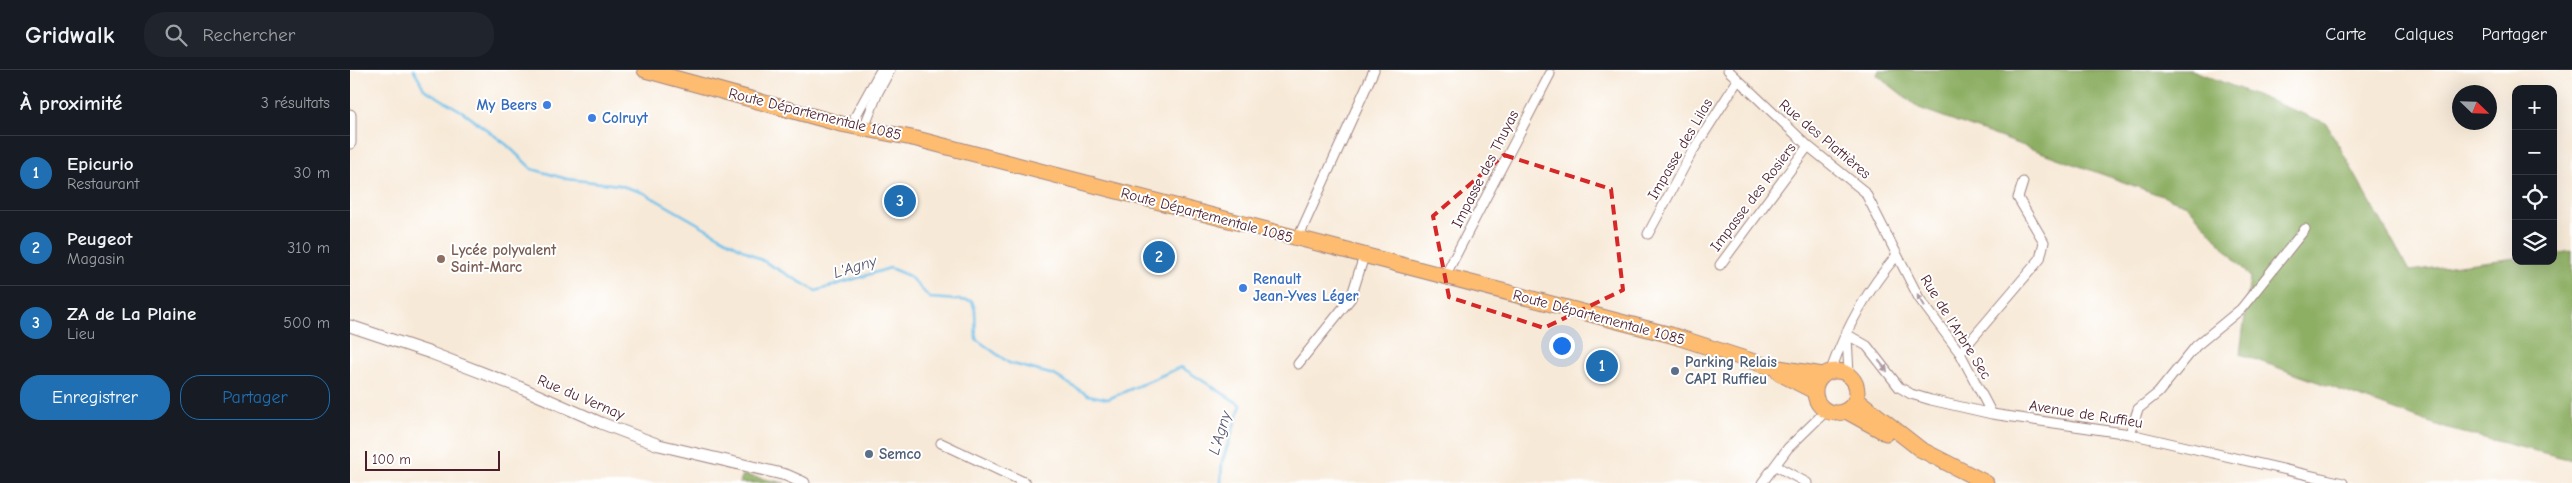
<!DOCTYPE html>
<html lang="fr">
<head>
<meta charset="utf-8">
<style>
  body { margin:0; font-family:"Comic Neue",sans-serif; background:#20242c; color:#f1f3f6 }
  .controls { position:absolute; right:15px; top:15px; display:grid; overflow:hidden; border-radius:10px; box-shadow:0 5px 20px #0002 }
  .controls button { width:45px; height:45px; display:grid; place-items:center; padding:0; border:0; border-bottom:1px solid #363941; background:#171b24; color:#f1f3f6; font:25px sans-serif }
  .compass { position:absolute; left:2102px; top:15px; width:45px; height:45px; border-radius:50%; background:#171b24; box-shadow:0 5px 20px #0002; rotate:113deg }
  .scale { position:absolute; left:15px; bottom:12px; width:135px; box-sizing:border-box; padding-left:5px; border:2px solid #4a1f2b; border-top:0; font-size:14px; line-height:18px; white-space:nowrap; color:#4a1f2b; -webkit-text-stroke:4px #fff; paint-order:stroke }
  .you { position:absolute; left:1211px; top:275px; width:18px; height:18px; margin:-12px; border:4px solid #fff; border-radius:50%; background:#1a73e8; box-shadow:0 0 0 8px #1a73e833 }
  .badge { display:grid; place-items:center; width:32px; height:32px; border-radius:50%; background:#1f6fb2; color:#fff; font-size:16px; font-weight:700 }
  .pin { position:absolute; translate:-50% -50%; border:2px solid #fff; box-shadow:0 1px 5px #0006 }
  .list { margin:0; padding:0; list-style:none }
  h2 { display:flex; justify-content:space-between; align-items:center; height:65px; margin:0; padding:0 20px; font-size:21px }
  h2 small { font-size:16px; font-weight:400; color:#9ea1a6 }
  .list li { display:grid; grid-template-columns:32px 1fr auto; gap:15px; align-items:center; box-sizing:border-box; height:75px; padding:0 20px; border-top:1px solid #363941 }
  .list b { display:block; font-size:19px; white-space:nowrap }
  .list p { margin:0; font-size:16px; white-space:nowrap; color:#9ea1a6 }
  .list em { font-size:16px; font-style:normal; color:#9ea1a6 }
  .actions { display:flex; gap:10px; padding:15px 20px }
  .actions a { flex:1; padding:11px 0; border:1px solid #1f6fb2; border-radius:20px; text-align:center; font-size:18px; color:#1f6fb2 }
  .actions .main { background:#1f6fb2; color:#fff }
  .icon { flex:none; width:28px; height:28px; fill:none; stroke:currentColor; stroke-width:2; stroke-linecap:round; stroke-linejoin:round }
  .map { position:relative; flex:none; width:2222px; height:413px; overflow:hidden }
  header { display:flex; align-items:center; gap:30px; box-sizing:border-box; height:70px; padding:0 25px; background:#171b24; border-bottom:1px solid #363941 }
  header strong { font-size:24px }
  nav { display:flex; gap:28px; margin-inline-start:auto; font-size:18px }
  .search { width:350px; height:45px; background:#20242c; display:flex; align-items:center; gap:12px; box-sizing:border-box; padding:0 18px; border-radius:20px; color:#9ea1a6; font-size:19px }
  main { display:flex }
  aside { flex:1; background:#171b24 }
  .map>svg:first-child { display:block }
</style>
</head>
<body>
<header>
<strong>Gridwalk</strong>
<div class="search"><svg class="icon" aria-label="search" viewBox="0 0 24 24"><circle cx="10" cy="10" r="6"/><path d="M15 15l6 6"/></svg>Rechercher</div>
<nav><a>Carte</a><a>Calques</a><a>Partager</a></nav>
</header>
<main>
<aside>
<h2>À proximité<small>3 résultats</small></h2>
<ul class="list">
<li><span class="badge">1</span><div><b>Epicurio</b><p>Restaurant</p></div><em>30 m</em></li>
<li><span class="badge">2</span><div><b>Peugeot</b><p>Magasin</p></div><em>310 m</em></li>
<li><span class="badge">3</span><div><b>ZA de La Plaine</b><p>Lieu</p></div><em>500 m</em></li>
</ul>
<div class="actions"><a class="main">Enregistrer</a><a>Partager</a></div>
</aside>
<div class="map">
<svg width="2222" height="413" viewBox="0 0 2222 413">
  <rect width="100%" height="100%" fill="#fff"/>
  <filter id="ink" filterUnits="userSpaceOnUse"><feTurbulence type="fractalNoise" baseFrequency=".02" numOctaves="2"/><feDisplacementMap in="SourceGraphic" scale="10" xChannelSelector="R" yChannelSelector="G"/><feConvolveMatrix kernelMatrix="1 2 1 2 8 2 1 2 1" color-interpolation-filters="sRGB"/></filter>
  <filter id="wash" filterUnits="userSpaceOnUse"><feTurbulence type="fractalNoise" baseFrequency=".0096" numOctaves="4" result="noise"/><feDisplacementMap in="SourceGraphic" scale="20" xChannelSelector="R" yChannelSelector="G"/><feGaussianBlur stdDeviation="1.12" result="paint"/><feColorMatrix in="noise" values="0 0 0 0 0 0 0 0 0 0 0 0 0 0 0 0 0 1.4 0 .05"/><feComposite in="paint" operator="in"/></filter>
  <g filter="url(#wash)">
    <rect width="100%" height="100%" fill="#f7e9d7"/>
    <!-- forest -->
    <path fill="#8daf63" stroke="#6c6747" d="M 1529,0 L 1842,0 L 1976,53 L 2059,201 L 2166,188 L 2166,191 L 2203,191 L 2203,184 L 2222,181 L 2222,390 L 2098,359 L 1890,284 L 1900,207 L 1837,135 L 1569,38 L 1527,5 Z
      M 393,405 L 435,413 L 389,413 Z"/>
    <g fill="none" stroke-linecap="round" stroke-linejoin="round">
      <!-- stream -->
      <path stroke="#6fc0ea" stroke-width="2.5" d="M 64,0 L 74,19 L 113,42 L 157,75 L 182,99 L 217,109 L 269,115 L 294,123 L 466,221 L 540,198 L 559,206 L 580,228 L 622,231 L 625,240 L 626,269 L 659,293 L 704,305 L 738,325 L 758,329 L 831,297 L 891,335 L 872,392 L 871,413"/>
    </g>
  </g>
  <g filter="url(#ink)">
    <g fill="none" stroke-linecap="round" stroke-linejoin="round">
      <defs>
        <path id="minor" d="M 1378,0 L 1458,76 L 1515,122 L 1569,228 L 1610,283 L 1642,344
          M 505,56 L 505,47 L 531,0
          M 514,58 L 528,22 L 540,0
          M 1298,164 L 1342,82 L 1388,10
          M 948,168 L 1024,0
          M 1370,195 L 1458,76
          M 1095,206 L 1200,4
          M 1498,265 L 1517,276 L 1549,317 L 1561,324 L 1581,330 L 1642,344 L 1780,364 L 1993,413
          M 1497,267 L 1499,304
          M 1610,283 L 1690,189 L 1694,172 L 1668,128 L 1673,112
          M 948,294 L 1001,228 L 1014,186
          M 1481,300 C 1496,258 1518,219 1547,185
          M 1780,364 L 1788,339 L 1808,323 L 1846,276 L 1891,239 L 1955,159
          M 591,373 L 676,413
          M 1426,396 L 1457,413
          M 1412,413 L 1438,378 L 1476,341"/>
        <path id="tertiary" d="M 0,45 L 0,73
          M 0,256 L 81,283 L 169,317 L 251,353 L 309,375 L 436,405 L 454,413"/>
        <path id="primary" d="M 295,0 L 491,54 L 567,69 L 1321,265 L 1417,296 L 1473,305
          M1465 322a21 21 0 1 1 42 0a21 21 0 1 1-42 0Z
          M 1429,303 L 1464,321
          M 1506,329 L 1570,379 L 1636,413
          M 1496,341 L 1536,363"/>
      </defs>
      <!-- minor casing -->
      <use href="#minor" stroke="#a08481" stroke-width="11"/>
      <!-- tertiary casing -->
      <use href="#tertiary" stroke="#a08481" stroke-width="13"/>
      <!-- primary casing -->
      <use href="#primary" stroke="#a08481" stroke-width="17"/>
      <!-- minor -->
      <use href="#minor" stroke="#fff" stroke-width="9"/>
      <!-- tertiary -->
      <use href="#tertiary" stroke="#fff" stroke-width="11"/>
      <!-- primary -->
      <use href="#primary" stroke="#febc70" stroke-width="15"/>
    </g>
    <!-- one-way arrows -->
    <defs><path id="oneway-solid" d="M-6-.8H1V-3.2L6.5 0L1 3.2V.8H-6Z" transform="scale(1.25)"/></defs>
    <g fill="#ae9aa0">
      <use href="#oneway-solid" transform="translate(1571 230) rotate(-122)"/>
      <use href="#oneway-solid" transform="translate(1533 296) rotate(52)"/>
    </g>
  </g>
  <!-- marked area -->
  <path fill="none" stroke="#d62828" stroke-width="4" stroke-dasharray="10 6" stroke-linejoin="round" d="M 1154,85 L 1261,119 L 1273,220 L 1194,258 L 1099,227 L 1083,146 Z"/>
  <!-- markers -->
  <g fill="#3f7fe0" stroke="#fff" stroke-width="2">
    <circle cx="197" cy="35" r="5"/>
    <circle cx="242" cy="48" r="5"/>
    <circle cx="893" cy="218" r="5"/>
  </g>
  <circle fill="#8d6e63" stroke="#fff" stroke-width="2" cx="91" cy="189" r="5"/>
  <g fill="#5c6f8a" stroke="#fff" stroke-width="2">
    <circle cx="1325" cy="301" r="5"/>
    <circle cx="519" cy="384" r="5"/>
  </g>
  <g text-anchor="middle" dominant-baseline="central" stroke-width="4" stroke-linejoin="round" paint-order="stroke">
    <!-- shop labels -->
    <g font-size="15" font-weight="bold" fill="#366cbe" stroke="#fff" text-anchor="start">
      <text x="187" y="35" text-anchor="end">My Beers</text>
      <text x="252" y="48">Colruyt</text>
      <text x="903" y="209">Renault<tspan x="903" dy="17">Jean-Yves Léger</tspan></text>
    </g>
    <!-- street labels -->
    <g font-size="15" fill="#4a1f2b" stroke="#fff">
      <text transform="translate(465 44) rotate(14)">Route Départementale 1085</text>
      <text transform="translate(1475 69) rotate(40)">Rue des Plattières</text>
      <text transform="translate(1330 79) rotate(-60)">Impasse des Lilas</text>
      <text transform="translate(1135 99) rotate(-63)">Impasse des Thuyas</text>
      <text transform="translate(1403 127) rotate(-53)">Impasse des Rosiers</text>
      <text transform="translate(857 145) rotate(15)">Route Départementale 1085</text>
      <text transform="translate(1249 247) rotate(15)">Route Départementale 1085</text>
      <text transform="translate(1606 257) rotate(58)">Rue de l'Arbre Sec</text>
      <text transform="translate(231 327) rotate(23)">Rue du Vernay</text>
      <text transform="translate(1736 344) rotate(9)">Avenue de Ruffieu</text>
    </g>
    <!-- education labels -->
    <g font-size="15" font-weight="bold" fill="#785e54" stroke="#fff" text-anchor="start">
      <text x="101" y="180">Lycée polyvalent<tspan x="101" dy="17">Saint-Marc</tspan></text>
    </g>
    <!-- service labels -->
    <g font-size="15" font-weight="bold" fill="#4e5e75" stroke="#fff" text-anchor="start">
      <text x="1335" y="292">Parking Relais<tspan x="1335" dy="17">CAPI Ruffieu</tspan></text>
      <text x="529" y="384">Semco</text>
    </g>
    <!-- water labels -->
    <g font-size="16" font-style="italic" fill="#57576e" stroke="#fff">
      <text transform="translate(505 197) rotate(-17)">L'Agny</text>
      <text transform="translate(870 363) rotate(-73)">L'Agny</text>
    </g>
  </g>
</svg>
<div class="controls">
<button>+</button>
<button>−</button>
<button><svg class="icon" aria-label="locate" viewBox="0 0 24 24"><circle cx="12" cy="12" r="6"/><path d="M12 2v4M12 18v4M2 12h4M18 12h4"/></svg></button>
<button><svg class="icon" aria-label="layers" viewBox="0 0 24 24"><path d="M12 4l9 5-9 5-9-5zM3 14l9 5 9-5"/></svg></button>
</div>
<svg class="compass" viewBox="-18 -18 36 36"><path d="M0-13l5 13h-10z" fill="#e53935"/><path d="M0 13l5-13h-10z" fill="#9ea1a6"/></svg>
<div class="scale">100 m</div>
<div class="you"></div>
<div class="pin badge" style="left:1252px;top:296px">1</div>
<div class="pin badge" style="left:809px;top:187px">2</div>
<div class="pin badge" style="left:550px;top:131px">3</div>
</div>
</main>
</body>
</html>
